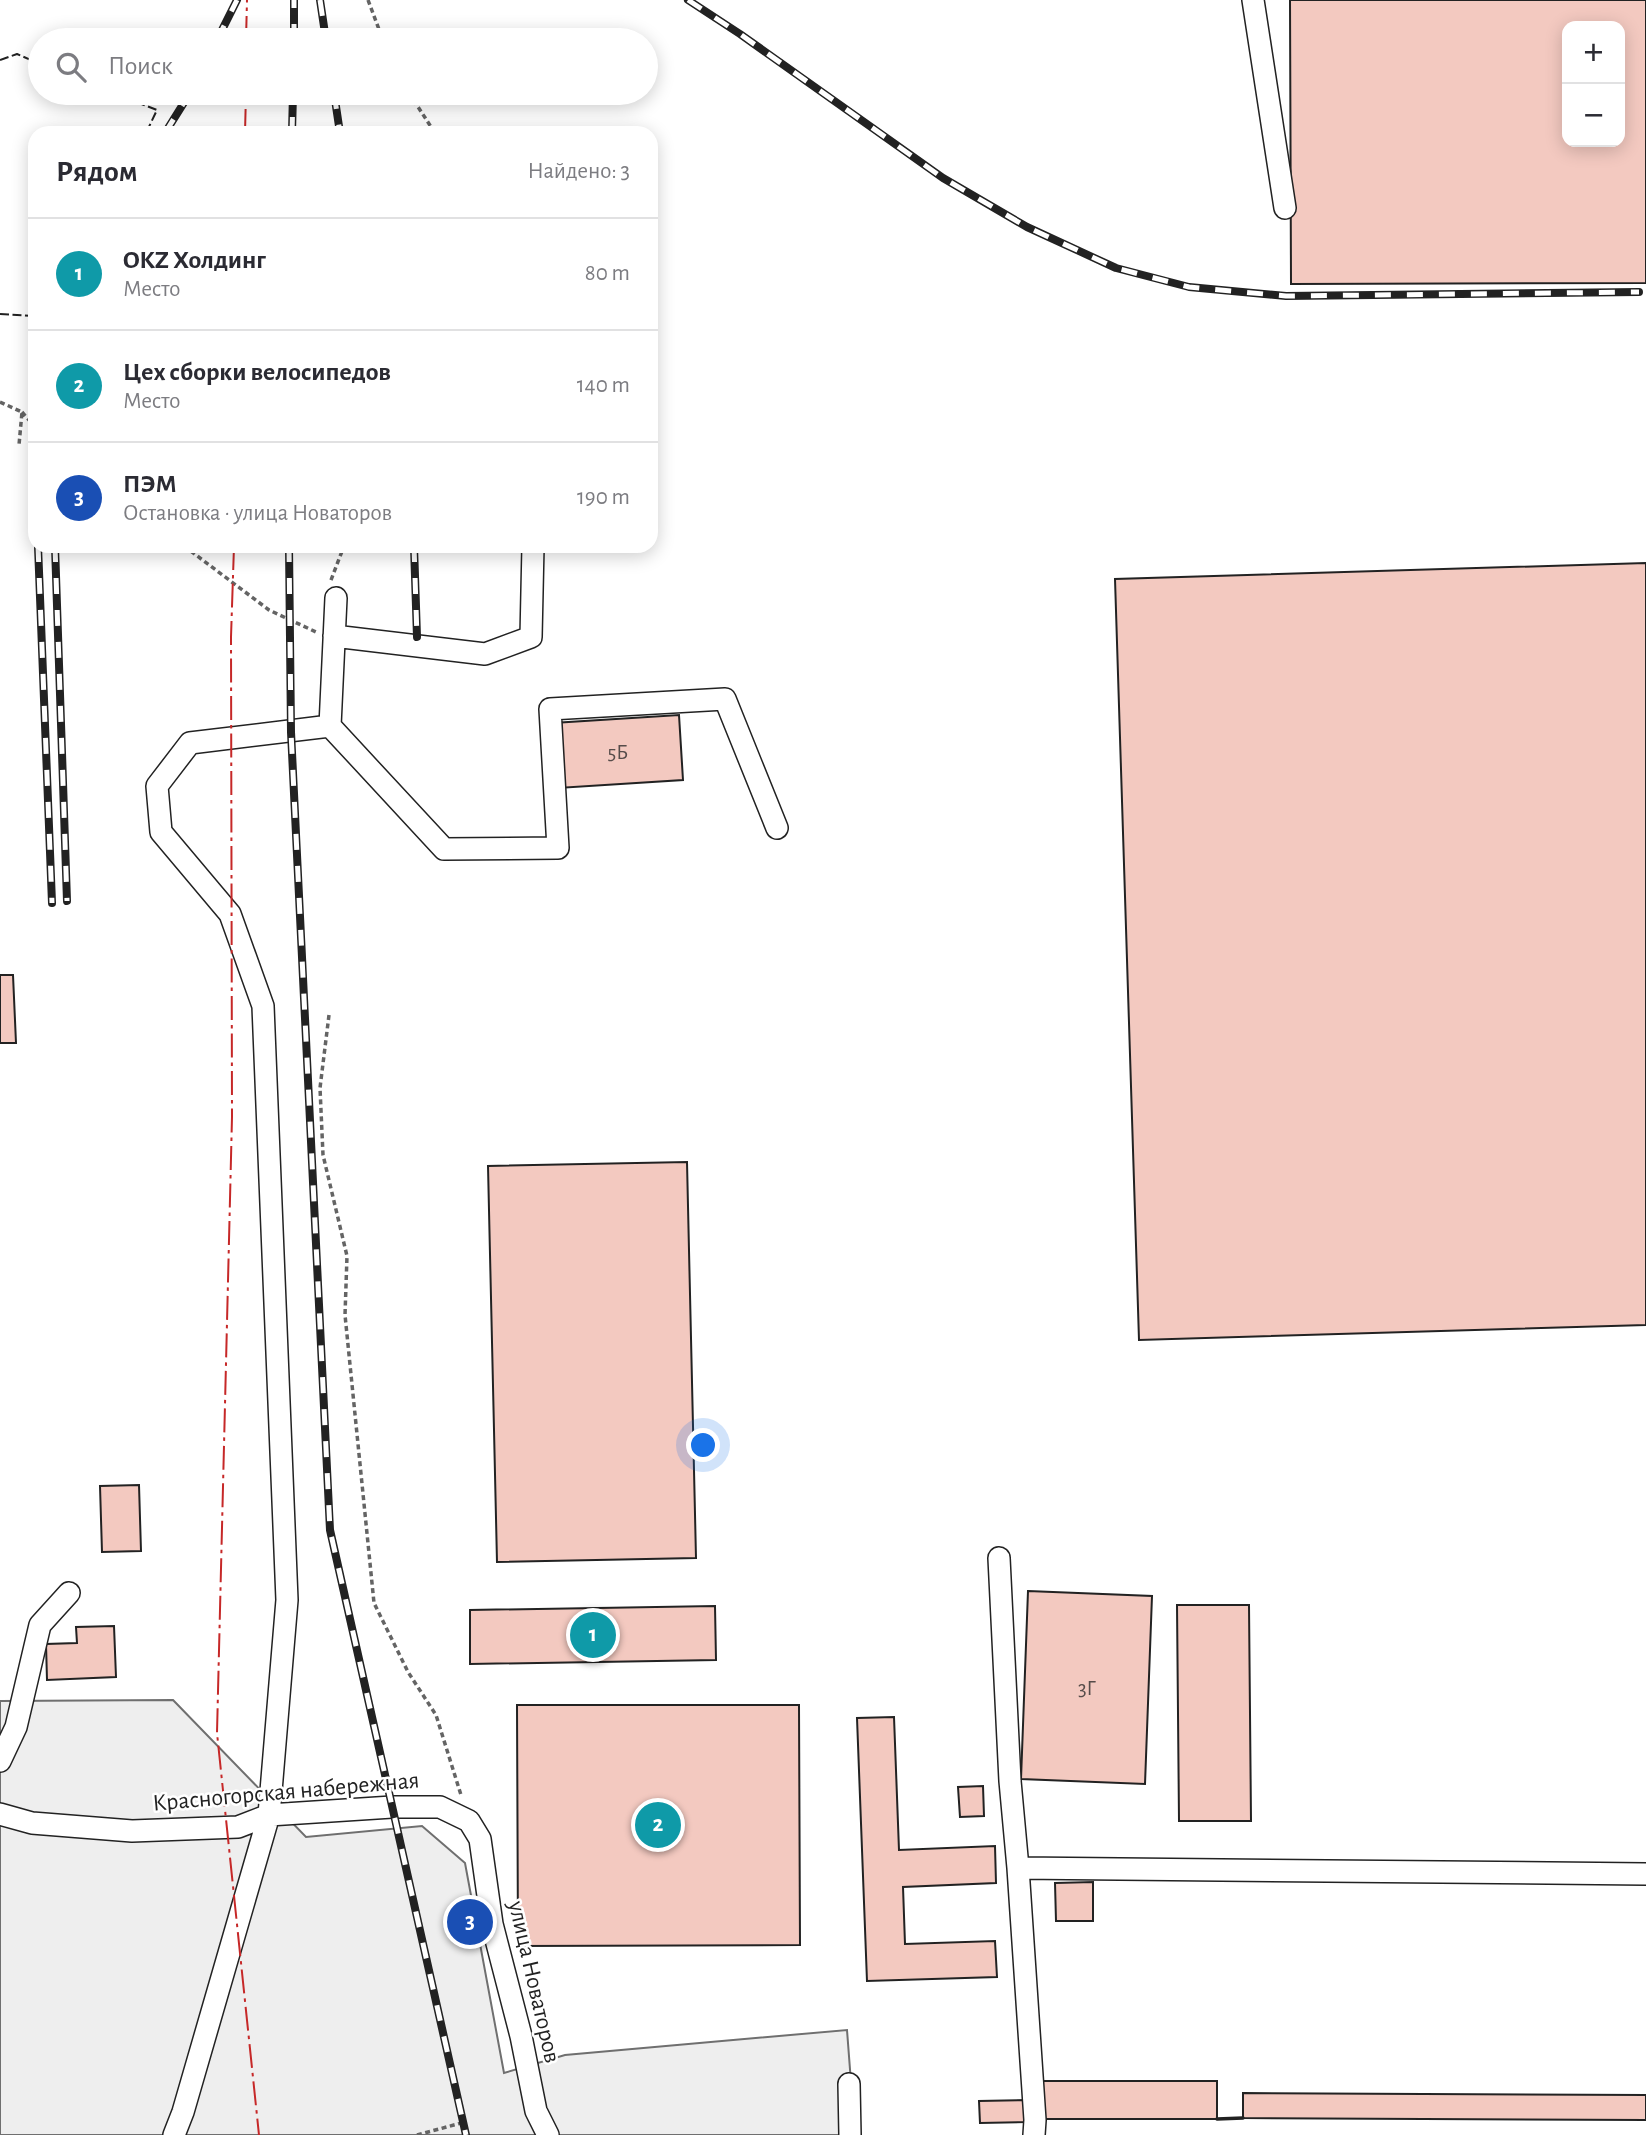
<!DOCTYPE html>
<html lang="ru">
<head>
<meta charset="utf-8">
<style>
  body { margin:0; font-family:"Alegreya Sans",sans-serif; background:#f2f2f3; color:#2b2b33 }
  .controls { position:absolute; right:21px; top:21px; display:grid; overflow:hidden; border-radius:14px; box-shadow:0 4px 18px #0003 }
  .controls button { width:63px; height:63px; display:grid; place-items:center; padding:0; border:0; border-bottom:2px solid #e1e1e2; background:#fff; color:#2b2b33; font:35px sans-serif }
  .you { position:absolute; left:704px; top:1446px; width:24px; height:24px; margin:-18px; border:5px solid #fff; border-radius:50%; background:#1a73e8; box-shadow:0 0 0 10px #1a73e833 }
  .badge { display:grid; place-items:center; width:46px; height:46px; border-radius:50%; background:#7c3aed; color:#fff; font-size:23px; font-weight:700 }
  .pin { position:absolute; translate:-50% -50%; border:4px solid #fff; box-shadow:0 2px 7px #0006 }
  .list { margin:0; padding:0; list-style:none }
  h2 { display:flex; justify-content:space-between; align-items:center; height:91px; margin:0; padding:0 28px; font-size:30px }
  h2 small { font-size:23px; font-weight:400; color:#7c7c81 }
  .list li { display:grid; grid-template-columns:46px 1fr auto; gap:21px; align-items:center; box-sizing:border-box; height:112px; padding:0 28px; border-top:2px solid #e1e1e2 }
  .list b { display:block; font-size:26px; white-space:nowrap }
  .list p { margin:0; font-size:23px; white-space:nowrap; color:#7c7c81 }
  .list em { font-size:23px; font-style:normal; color:#7c7c81 }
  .icon { flex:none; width:38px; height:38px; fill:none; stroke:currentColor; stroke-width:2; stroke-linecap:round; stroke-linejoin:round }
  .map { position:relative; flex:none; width:1646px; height:2135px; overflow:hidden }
  .search { position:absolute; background:#fff; box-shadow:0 4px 18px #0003; left:28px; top:28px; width:630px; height:77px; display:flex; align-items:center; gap:18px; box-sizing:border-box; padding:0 24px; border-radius:38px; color:#7c7c81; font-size:26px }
  .panel { position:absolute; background:#fff; box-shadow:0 4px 18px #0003; left:28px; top:126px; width:630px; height:427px; border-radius:21px }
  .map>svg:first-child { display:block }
</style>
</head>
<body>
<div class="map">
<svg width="1646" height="2135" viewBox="0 0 1646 2135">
  <rect width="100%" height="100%" fill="#fff"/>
  <!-- green -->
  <path fill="#eee" stroke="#6f6f6f" stroke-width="2" d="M 173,1700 L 306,1837 L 422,1826 L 465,1863 L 504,2073 L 565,2055 L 847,2030 L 855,2135 L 0,2135 L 0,1701 Z"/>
  <!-- building -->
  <path fill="#f3c9c0" stroke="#222" stroke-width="2" fill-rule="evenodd" d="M 1290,0 L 1646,0 L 1646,283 L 1291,284 ZM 1567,26 L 1620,26 L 1620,142 L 1567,142 Z
    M 1646,563 L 1646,1325 L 1139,1340 L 1115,579 Z
    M 679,715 L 683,780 L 558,788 L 553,723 Z
    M 0,975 L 13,975 L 16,1043 L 0,1043 Z
    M 687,1162 L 696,1558 L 497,1562 L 488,1166 Z
    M 139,1485 L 141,1551 L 102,1552 L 100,1486 Z
    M 1028,1591 L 1152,1596 L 1145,1784 L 1021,1779 Z
    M 1177,1605 L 1249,1605 L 1251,1821 L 1179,1821 Z
    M 715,1606 L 716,1660 L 470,1664 L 470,1610 Z
    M 114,1626 L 116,1677 L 47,1680 L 46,1644 L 77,1643 L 76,1627 Z
    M 517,1705 L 799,1705 L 800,1945 L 518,1946 Z
    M 894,1717 L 899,1850 L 995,1846 L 996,1883 L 903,1887 L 905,1944 L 995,1941 L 997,1977 L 867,1981 L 857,1718 Z
    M 983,1786 L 984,1816 L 960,1817 L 958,1787 Z
    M 1093,1882 L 1093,1921 L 1056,1921 L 1055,1883 Z
    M 1041,2081 L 1217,2081 L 1217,2119 L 1041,2119 Z
    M 1243,2093 L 1646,2095 L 1646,2120 L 1243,2118 Z
    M 1026,2100 L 1026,2122 L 980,2123 L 979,2101 Z"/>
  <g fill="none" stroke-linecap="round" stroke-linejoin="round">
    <defs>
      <path id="minor" d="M 1253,0 L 1285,208
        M 334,636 L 485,654 L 531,637 L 533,546
        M 330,726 L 444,849 L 558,848 L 550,709 L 725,699 L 777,828
        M 999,1558 L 1010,1781 L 1018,1868 L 1035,2120 L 1034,2135
        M 0,1761 L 16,1727 L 40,1625 L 69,1593
        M 0,1814 L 32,1823 L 132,1831 L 238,1827 L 269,1815 L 392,1807 L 440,1807 L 469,1821 L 480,1839 L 492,1924 L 521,2036 L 536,2111 L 548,2135
        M 1018,1868 L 1646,1874
        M 849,2084 L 850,2135
        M 174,2135 L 183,2112 L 269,1815 L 287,1600 L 263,1006 L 230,914 L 161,832 L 157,786 L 190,743 L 330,726 L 336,598"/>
    </defs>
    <!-- minor casing -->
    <use href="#minor" stroke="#222" stroke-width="24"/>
    <!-- path -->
    <path stroke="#646464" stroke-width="3.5" stroke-dasharray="5 3.5" stroke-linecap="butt" d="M 368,0 L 383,40
      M 409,93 L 435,133
      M 0,402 L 22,412 L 19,445
      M 22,412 L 35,427
      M 184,546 L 269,610 L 316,632
      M 331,580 L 344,546
      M 329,1015 L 320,1088 L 323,1155 L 347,1256 L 345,1315 L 374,1603 L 408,1672 L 436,1715 L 461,1795
      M 417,2135 L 465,2122"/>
    <!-- minor -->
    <use href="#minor" stroke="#fff" stroke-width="21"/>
    <defs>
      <path id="rail" d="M 320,0 L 326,40
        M 688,0 L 740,34 L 943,178 L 1027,227 L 1116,268 L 1189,287 L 1286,296 L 1639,292
        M 217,40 L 237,0
        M 294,40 L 294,0
        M 334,93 L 340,133
        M 165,133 L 190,93
        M 292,133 L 293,93
        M 38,546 L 52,903
        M 55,546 L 67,901
        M 289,546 L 291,732 L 330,1530 L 466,2135
        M 414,546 L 417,637"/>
    </defs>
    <!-- rail casing -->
    <use href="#rail" stroke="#222" stroke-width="8"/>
    <!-- rail -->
    <use href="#rail" stroke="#fff" stroke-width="5" stroke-dasharray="16" stroke-linecap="butt"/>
    <!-- fence -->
    <path stroke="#222" stroke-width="2" stroke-dasharray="9 3.5" stroke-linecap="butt" d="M 0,60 L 17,54 L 40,64
      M 113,93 L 157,110 L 146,133
      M 0,314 L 35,316"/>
    <!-- wall -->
    <path stroke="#222" stroke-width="3.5" d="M 1217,2119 L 1243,2118"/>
    <!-- power -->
    <path stroke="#c62828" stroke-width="2" stroke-dasharray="24 5 3.5 5" stroke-linecap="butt" d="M 246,40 L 247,0
      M 245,133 L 246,93
      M 234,546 L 231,637 L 232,1117 L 217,1733 L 259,2135"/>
  </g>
  <g text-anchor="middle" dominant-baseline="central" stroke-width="5" stroke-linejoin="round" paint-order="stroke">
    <!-- number labels -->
    <g font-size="21" fill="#564c4a">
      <text x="618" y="752">5Б</text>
      <text x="1087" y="1688">3Г</text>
    </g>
    <!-- street labels -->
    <g font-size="24" fill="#222" stroke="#fff">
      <text transform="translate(286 1792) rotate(-5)">Краcногорская набережная</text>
      <text transform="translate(534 1982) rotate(77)">улица Новаторов</text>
    </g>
  </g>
</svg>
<div class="controls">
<button>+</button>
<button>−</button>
</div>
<div class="you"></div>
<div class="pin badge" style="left:593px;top:1635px;background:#0f9aa8">1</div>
<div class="pin badge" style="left:658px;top:1825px;background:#0f9aa8">2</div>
<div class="pin badge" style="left:470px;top:1922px;background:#1a4fb4">3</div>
<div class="search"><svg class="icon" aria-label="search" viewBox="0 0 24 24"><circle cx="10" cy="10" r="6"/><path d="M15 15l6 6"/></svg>Поиск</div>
<section class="panel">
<h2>Рядом<small>Найдено: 3</small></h2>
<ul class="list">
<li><span class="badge" style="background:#0f9aa8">1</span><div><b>OKZ Холдинг</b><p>Место</p></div><em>80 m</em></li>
<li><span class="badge" style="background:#0f9aa8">2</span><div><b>Цех сборки велосипедов</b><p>Место</p></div><em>140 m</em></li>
<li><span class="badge" style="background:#1a4fb4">3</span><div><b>ПЭМ</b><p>Остановка · улица Новаторов</p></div><em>190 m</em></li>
</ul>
</section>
</div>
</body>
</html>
